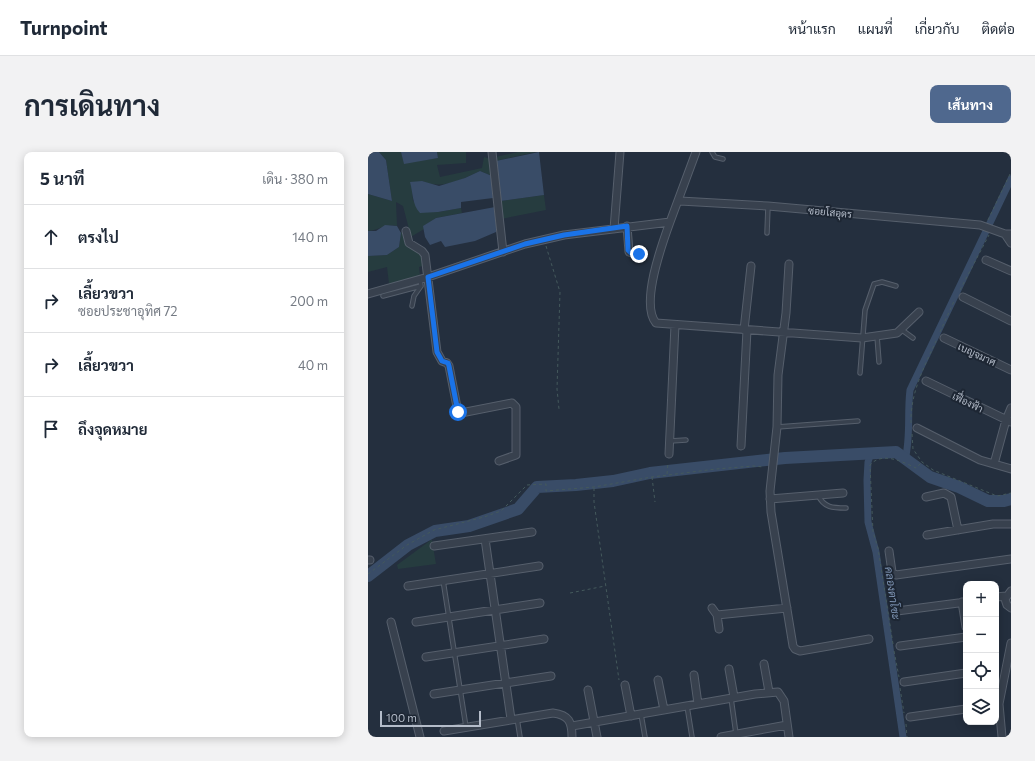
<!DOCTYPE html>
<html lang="th">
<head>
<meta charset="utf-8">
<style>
  body { margin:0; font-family:Commissioner,Sarabun,sans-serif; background:#f2f2f3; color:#1f2937 }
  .controls { position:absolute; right:12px; bottom:12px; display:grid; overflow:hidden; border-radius:8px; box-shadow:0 2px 10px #0003 }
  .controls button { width:36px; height:36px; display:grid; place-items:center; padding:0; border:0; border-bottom:1px solid #e0e1e3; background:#fff; color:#1f2937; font:20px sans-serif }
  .scale { position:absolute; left:12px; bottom:10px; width:101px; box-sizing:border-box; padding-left:4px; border:2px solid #b4bcc9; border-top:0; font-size:11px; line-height:14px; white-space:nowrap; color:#b4bcc9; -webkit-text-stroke:3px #1d2633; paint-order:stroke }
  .stop { position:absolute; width:12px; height:12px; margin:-9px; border:3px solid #1a73e8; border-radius:50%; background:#fff }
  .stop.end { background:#1a73e8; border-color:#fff; box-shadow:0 1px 4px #0008 }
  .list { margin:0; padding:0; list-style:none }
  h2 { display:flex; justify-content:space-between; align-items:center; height:52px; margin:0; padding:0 16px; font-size:17px }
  h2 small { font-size:13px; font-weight:400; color:#747a83 }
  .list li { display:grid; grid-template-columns:26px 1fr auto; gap:12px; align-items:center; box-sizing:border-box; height:64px; padding:0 16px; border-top:1px solid #e0e1e3 }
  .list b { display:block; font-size:15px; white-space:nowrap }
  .list p { margin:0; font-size:13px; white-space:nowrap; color:#747a83 }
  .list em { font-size:13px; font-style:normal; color:#747a83 }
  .icon { flex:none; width:22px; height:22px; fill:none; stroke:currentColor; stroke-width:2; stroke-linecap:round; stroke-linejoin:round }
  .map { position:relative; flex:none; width:643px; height:585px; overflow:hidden; border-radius:8px }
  header { display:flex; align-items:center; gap:24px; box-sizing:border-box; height:56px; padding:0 20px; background:#fff; border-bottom:1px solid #e0e1e3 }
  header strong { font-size:19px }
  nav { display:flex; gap:22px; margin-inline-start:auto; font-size:14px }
  .intro { display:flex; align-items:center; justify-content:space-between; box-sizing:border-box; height:96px; padding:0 24px }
  h1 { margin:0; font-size:28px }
  .button { padding:10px 18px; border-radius:8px; background:#4f688e; color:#fff; font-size:14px; font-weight:700 }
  main { display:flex; gap:24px; padding:0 24px }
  aside { flex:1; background:#fff; border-radius:8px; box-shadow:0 2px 10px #0003 }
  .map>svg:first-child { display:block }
</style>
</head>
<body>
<header>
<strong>Turnpoint</strong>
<nav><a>หน้าแรก</a><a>แผนที่</a><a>เกี่ยวกับ</a><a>ติดต่อ</a></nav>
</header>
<div class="intro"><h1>การเดินทาง</h1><a class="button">เส้นทาง</a></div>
<main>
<aside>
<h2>5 นาที<small>เดิน · 380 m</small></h2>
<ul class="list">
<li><svg class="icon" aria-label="ahead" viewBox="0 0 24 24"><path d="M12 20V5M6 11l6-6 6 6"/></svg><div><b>ตรงไป</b></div><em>140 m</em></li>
<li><svg class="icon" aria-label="right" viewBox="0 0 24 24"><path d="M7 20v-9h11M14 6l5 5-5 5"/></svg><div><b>เลี้ยวขวา</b><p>ซอยประชาอุทิศ 72</p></div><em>200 m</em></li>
<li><svg class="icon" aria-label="right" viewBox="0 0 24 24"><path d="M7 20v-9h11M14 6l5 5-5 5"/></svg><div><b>เลี้ยวขวา</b></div><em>40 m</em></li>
<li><svg class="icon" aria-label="arrive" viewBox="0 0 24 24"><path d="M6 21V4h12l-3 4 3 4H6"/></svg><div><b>ถึงจุดหมาย</b></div></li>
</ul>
</aside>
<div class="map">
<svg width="643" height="585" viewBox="0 0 643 585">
  <rect width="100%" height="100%" fill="#242f3e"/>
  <!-- green -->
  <path fill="#263c3f" d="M 11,0 L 33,0 L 37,11 L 70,6 L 69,0 L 98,0 L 98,11 L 69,13 L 72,25 L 114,16 L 116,5 L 123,7 L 124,24 L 112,19 C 93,28 74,38 54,29 L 44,37 L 45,49 L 70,60 L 93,56 L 94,61 L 68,66 L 56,74 L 56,77 L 41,86 L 61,112 L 51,115 L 52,124 L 21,132 L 19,115 L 0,120 L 0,104 L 19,103 L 31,95 L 33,81 L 41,77 L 35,54 L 28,50 L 29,74 C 14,72 13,78 0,79 L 0,42 L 24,49 L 18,8 Z
    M 150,0 L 168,0 L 128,9 L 127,5 Z
    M 176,43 L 178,58 L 133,67 L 132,49 Z
    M 63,388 L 64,388 L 68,412 L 30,417 L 29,413 Z"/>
  <!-- water -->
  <path fill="#394c67" d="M 0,0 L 11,0 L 18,8 L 24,49 L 0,42 Z
    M 33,0 L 69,0 L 70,6 L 36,12 Z
    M 171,0 L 176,43 L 132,49 L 128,9 Z
    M 112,19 L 124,24 L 125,46 L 93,50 L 93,56 L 70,60 L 52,61 C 44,53 45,40 42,30 L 54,29 L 71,34 L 97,26 Z
    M 127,55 L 130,74 L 128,80 L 107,89 L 77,95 L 73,89 L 62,93 L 57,85 L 55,74 L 68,66 Z
    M 17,73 L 29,74 L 33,81 L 31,95 L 19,103 L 0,104 L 0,79 L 8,79 Z"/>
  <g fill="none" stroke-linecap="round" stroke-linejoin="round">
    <!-- canal -->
    <path stroke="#394c67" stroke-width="7" d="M 503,301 L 500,310 L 499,328 L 500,370 L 508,400 L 535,585
      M 537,308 C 543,285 539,261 542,238 L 643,27"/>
    <!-- river -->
    <path stroke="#394c67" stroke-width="12" d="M 0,424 L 40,393 L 67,379 L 101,374 L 150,357 L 169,335 L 208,333 L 245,329 L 282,321 L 417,306 L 528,300 L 562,325 L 591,335 L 620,349 L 636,349 L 643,347"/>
    <defs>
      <path id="service" d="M 344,0 L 347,5 L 355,7
        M 399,81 L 400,54
        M 15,144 L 53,134
        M 44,154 L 46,144 L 53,134 L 52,127
        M 534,178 L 545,186
        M 509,184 L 511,210
        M 492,221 L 497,158 L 506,132 L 514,130 L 528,134
        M 409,275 L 490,269
        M 302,289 L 318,288
        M 450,343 C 456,356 465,356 478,356
        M 75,428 L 98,575
        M 363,546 L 368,582
        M 319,554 L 324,585
        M 273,562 L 277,585
        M 149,566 L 152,585"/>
      <path id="minor" d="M 124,0 L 135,100
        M 312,49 L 400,54 L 612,73 L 637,82 L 643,82
        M 302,70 C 294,92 272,152 288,171 L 494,186 L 529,181 L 551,160
        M 259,74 L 261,100 L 271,102
        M 246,77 L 252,0
        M 38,79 L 41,91 L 54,99 L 57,103 L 69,200 L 74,209 L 79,211 L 81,214 L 90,260 L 93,261 L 144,251 L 148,255 L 148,303 L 131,309
        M 637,82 L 643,91
        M 618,108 L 643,119
        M 421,112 L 418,161 L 410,223 L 409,275 L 402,339 L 403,360 L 425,494 L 427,497 L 432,499 L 501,487
        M 0,142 L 60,125 L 157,92 L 196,83 L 302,70 L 328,0
        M 595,145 L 643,169
        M 376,178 L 383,114
        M 576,186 L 643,218
        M 558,229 L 643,270
        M 549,276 L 612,308 L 643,317
        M 373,294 L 379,178
        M 301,302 L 307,173
        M 626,312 L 638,268 L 643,256
        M 558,345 L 576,341 L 583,345 L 590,378
        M 402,347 L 475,341
        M 559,383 L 625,372 L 643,372
        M 117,387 L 143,567
        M 66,394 L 164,380
        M 521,399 L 524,420 L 528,423 L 643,407
        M 0,408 L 2,408
        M 40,434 L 171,414
        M 643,439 L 637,447 L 639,453 L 643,456
        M 628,445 L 638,444
        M 594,450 L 598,475
        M 344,456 L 349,463 L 351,477
        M 529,459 L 598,450
        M 349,463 L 419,456
        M 23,470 L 52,585
        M 48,470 L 172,451
        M 532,494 L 598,485
        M 58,505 L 176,487
        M 396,512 L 401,540
        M 361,517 L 366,545
        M 326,523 L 330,552
        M 290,528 L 296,558
        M 536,530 L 598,521
        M 257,533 L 263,564
        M 220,538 L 229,585
        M 66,542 L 183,524
        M 542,565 L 598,557
        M 204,574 L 387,542 L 410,540 L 416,549 L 421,585
        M 76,579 L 185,561 C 201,563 204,570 204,585
        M 353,585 L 419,573
        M 634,585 L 631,552 L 643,491"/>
    </defs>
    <!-- service casing -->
    <use href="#service" stroke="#565f6c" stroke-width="5.5"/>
    <!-- minor casing -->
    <use href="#minor" stroke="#565f6c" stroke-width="9"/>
    <!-- path -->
    <path stroke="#44595c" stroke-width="1" stroke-dasharray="3 3" stroke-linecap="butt" d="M 620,68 L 643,20
      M 178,94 L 192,140 L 189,237 L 191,257
      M 592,138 L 621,83
      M 572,180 L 587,147
      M 543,271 C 542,241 557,213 569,187
      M 544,282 L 545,297 L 554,310 L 565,318 L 629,344 L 643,341
      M 299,322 L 300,310
      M 284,325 L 287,350
      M 226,336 L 226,350 L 251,528
      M 0,422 L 39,393 L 66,378 L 116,365 L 133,359 L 159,333 L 178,332 L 178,339 L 226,335 L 284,325 L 348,317 L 385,314 L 396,315
      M 202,441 L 237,434
      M 525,492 L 510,396 L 505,380 L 502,313 C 514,299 535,310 548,316 L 554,310
      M 526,499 L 531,525
      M 532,536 L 536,561
      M 538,572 L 539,585"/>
    <!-- service -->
    <use href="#service" stroke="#38414e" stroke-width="3.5"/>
    <!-- minor -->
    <use href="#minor" stroke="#38414e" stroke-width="7"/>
  </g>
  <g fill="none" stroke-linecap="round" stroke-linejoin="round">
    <!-- route -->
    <path stroke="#1a73e8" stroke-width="5" d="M 90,260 L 81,214 L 80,211 L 74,209 L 69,200 L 60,125 L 157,92 L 196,83 L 259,74 L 260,98 L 263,101 L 271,102"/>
  </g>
  <g text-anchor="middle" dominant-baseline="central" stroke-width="4" stroke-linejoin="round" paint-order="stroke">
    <!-- street labels -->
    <g font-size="10" fill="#b4bcc9" stroke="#1d2633">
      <text transform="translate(462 60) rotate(5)">ซอยโสอุดร</text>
      <text transform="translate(609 202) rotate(25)">เบญจมาศ</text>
      <text transform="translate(600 250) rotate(26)">เฟื่องฟ้า</text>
    </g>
    <!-- water labels -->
    <g font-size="11" font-style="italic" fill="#7c92b1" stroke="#1d2633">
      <text transform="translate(525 441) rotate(82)">คลองตาโซะ</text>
    </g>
  </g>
</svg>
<div class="controls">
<button>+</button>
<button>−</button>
<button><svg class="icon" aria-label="locate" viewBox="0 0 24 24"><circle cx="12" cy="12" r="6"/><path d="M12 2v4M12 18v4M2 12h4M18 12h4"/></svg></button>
<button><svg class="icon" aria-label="layers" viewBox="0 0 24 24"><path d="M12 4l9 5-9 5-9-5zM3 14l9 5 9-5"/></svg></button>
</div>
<div class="scale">100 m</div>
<div class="stop" style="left:90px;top:260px"></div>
<div class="stop end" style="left:271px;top:102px"></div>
</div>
</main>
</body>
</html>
